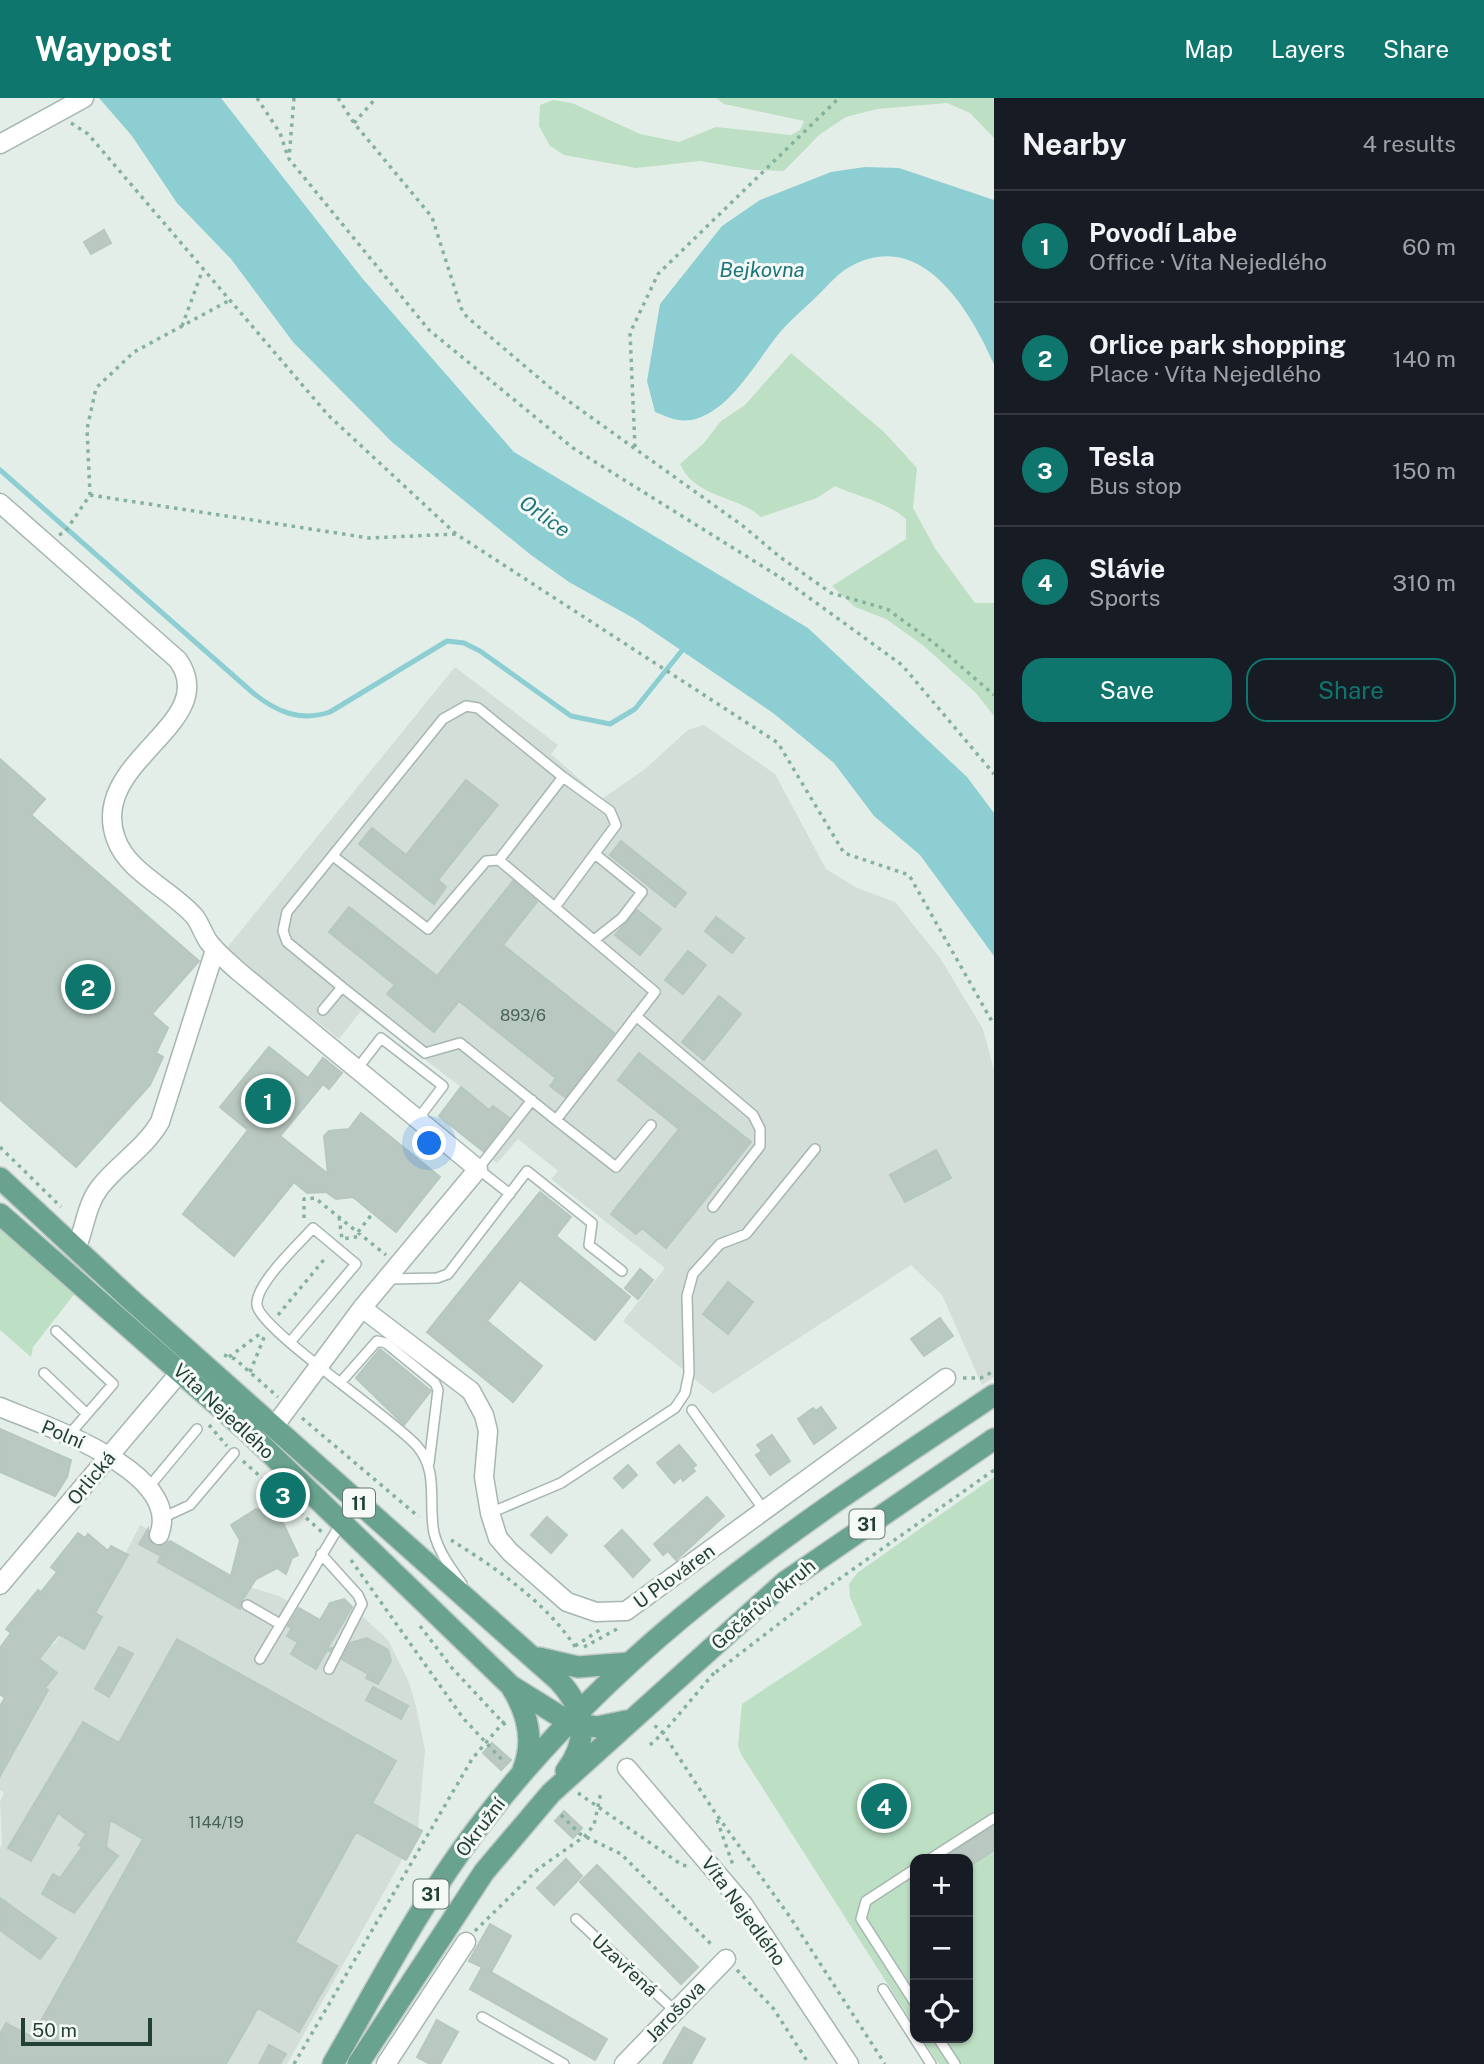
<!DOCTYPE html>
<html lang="en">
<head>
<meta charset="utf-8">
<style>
  body { margin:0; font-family:"Public Sans",sans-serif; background:#20242c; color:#f1f3f6 }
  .controls { position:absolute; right:21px; bottom:21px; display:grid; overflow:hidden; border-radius:14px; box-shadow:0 2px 5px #0004 }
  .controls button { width:63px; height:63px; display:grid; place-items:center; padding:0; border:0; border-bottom:2px solid #363941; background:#171b24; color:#f1f3f6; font:35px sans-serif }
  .scale { position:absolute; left:21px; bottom:18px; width:131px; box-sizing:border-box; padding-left:7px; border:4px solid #234036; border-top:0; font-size:19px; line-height:24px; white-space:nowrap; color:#234036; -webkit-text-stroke:5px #f5faf7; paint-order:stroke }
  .you { position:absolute; left:430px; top:1046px; width:24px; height:24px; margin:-18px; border:5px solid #fff; border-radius:50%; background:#1a73e8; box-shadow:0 0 0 10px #1a73e833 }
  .badge { display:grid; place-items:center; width:46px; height:46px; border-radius:50%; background:#0f766e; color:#fff; font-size:23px; font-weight:700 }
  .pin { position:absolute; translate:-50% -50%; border:4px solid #fff; box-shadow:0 2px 7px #0006 }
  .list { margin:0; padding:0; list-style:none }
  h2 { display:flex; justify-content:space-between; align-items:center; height:91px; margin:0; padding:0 28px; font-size:30px }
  h2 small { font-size:23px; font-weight:400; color:#9ea1a6 }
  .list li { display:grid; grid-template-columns:46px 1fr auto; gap:21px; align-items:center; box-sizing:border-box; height:112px; padding:0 28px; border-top:2px solid #363941 }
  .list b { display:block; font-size:26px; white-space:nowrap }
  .list p { margin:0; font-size:23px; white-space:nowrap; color:#9ea1a6 }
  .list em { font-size:23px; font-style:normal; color:#9ea1a6 }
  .actions { display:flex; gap:14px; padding:21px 28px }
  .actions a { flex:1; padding:16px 0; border:2px solid #0f766e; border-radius:21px; text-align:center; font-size:24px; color:#0f766e }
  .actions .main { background:#0f766e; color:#fff }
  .icon { flex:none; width:38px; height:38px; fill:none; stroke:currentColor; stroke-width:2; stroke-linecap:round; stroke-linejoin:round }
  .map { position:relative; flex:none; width:994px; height:1966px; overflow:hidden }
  header { display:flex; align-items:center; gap:42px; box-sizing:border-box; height:98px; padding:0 35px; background:#0f766e; color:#fff }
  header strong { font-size:33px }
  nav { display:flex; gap:38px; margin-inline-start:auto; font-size:24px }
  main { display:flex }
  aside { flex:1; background:#171b24 }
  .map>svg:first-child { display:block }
</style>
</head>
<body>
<header>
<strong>Waypost</strong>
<nav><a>Map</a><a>Layers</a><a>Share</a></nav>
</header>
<main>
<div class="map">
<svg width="994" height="1966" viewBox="0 0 994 1966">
  <rect width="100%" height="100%" fill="#e4eee9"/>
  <!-- built -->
  <path fill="#d2ded7" d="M 455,569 L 558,647 L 551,656 L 602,701 L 645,671 L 688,632 L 704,627 L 775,676 L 826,771 L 857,790 L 895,804 L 940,860 L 983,931 L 994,972 L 994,1279 L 982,1287 L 942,1197 L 911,1167 L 713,1296 L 623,1223 L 665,1170 L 551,1081 L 558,1073 L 518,1041 L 497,1065 L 439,1018 L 461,989 L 361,913 L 339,941 L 226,851 Z
    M 140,1427 L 252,1490 L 279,1498 L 320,1522 L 330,1505 L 344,1501 L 388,1542 L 409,1584 L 416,1609 L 425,1652 L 418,1731 L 422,1733 L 406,1762 L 403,1760 L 287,1966 L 0,1966 L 0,1750 L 2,1746 L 0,1703 L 4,1695 L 0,1692 L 0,1605 L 30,1565 L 56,1544 L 111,1448 L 125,1456 Z"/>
  <!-- green -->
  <path fill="#bddfc3" d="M 716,0 L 994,0 L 994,40 L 970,15 L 947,5 L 877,11 L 846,19 L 819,37 L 784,73 L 754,72 L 700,63 L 636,70 L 564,57 L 550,48 L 539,28 L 540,7 L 553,2 L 572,5 L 640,36 L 679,44 L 716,29 L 791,37 L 800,32 L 804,23 L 724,6 Z
    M 791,255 L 884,334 L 917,370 L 913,410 L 936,452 L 975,505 L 994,505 L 994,618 L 976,595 L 924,548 L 886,521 L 855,509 L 832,488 L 906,441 L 906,421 C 889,405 857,398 835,388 L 817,400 L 761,419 C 735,396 696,401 680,366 L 704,345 L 721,323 L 745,307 Z
    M 0,1130 L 76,1194 L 33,1249 L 31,1259 L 0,1232 Z
    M 994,1379 L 994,1966 L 939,1966 L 922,1940 L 968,1940 L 968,1761 L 915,1761 L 915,1929 L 741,1656 L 738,1648 L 742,1606 L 862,1527 L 850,1499 L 849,1486 L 857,1475 Z"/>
  <!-- water -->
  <path fill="#8dced2" d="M 99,0 L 221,0 L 362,180 L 514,354 L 808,530 L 967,679 L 994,715 L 994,858 L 920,757 L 874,718 L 834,665 L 773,615 L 635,521 L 569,484 L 531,457 L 392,344 L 293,244 L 231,161 L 177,105 L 132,38 Z
    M 865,69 L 899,70 L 994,102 L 994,266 C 969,209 918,126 846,171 C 835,178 825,191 815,200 C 803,212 788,224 777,238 C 756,264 728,316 691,322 C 678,324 667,319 655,314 L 647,283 L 660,206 L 722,128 L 760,102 L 831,74 Z"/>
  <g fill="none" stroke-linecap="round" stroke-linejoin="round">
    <!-- stream -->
    <path stroke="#8dced2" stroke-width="5" d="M 0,372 L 252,594 C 276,614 300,624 330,614 L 447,543 L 464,545 L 480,553 L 571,618 L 610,626 L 635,611 L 684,550"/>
  </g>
  <!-- building -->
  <path fill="#b9c9c1" stroke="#b7c7bf" stroke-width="2" d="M 104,132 L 111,145 L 91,156 L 84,144 Z
    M 0,661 L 45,701 L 31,717 L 199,863 L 152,916 L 168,930 L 156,955 L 163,959 L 150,987 L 76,1069 L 0,1002 Z
    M 466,682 L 498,707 L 438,782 L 446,789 L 434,806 L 359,746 L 372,730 L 406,757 Z
    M 621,743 L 686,795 L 675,809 L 610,757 Z
    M 513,783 L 537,804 L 503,847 L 614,935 L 565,999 L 550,988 L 556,980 L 459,903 L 434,934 L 387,896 L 395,887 L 329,834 L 349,809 L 437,878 Z
    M 637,812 L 661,831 L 640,857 L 615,837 Z
    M 716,819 L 744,840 L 732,855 L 705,833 Z
    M 688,853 L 706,867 L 683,896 L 665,882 Z
    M 719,898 L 741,916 L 704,962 L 682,944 Z
    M 269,949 L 308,980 L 323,960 L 342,975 L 329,991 L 323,986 L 280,1038 L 328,1076 L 324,1038 L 329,1033 L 349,1031 L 361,1015 L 440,1079 L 396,1134 L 353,1099 L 336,1101 L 326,1094 L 307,1095 L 294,1084 L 234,1158 L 183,1116 L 248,1032 L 220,1009 Z
    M 639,955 L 751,1044 L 666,1150 L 642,1130 L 636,1136 L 611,1116 L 679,1031 L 618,982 Z
    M 461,989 L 489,1012 L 493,1008 L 509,1020 L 483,1053 L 439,1018 Z
    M 936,1052 L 951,1080 L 905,1104 L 890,1077 Z
    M 540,1094 L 571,1119 L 556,1138 L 630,1199 L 595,1242 L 520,1182 L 487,1223 L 542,1268 L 513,1304 L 427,1234 Z
    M 640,1171 L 653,1182 L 638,1201 L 625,1190 Z
    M 728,1184 L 753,1204 L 728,1236 L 703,1216 Z
    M 940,1220 L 953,1238 L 924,1258 L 911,1241 Z
    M 380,1251 L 431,1293 L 404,1327 L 356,1280 Z
    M 821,1309 L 836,1330 L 814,1346 L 798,1321 L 813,1310 L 816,1313 Z
    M 0,1331 L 71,1362 L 67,1379 L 55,1398 L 0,1374 Z
    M 772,1337 L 790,1363 L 770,1377 L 756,1357 L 762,1353 L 757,1347 Z
    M 679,1347 L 696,1367 L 692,1370 L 695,1373 L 683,1383 L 681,1379 L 674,1385 L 657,1365 Z
    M 628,1367 L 637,1377 L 623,1390 L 614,1380 Z
    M 707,1399 L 724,1418 L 676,1462 L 668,1453 L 663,1457 L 654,1446 Z
    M 256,1411 L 272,1416 L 283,1425 L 298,1457 L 292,1460 L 286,1476 L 277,1470 L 256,1481 L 241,1504 L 240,1511 L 158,1464 L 161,1458 L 139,1446 L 148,1431 L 148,1441 L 153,1447 L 163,1448 L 170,1443 L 231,1478 L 240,1442 L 231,1427 Z
    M 547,1419 L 567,1437 L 551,1455 L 531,1437 Z
    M 622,1432 L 650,1462 L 633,1479 L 605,1448 Z
    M 78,1435 L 85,1440 L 88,1436 L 108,1453 L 111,1448 L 128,1457 L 95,1515 L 102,1519 L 84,1551 L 59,1536 L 39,1561 L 57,1575 L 45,1590 L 48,1592 L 0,1678 L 0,1609 L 5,1600 L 0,1596 L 0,1550 L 11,1535 L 6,1531 L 38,1492 L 41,1494 L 57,1474 L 51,1469 Z
    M 344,1501 L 352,1509 L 327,1551 L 332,1550 L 330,1553 L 327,1552 L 316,1571 L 291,1556 L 298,1544 L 287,1538 L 292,1530 L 288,1528 L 299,1510 L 320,1522 L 330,1505 Z
    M 367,1540 L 388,1552 L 391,1563 L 378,1586 L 366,1580 L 368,1576 L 342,1561 L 350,1545 Z
    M 177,1541 L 396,1663 L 372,1705 L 422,1733 L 406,1762 L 356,1734 L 295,1844 L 337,1868 L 299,1934 L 258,1910 L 226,1966 L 0,1966 L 0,1936 L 6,1925 L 32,1939 L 143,1741 L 110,1722 L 106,1749 L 118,1758 L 74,1815 L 42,1796 L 53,1776 L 60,1780 L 82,1749 L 79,1747 L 86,1736 L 58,1715 L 31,1763 L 8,1750 L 83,1624 L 119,1645 Z
    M 119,1549 L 133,1556 L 109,1599 L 95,1591 Z
    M 373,1589 L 408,1608 L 401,1621 L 366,1602 Z
    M 492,1645 L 511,1662 L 501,1672 L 483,1655 Z
    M 564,1713 L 582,1730 L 573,1740 L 555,1723 Z
    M 994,1728 L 994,1752 L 968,1769 L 968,1761 L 943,1761 Z
    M 566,1761 L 582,1778 L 554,1807 L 537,1790 Z
    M 597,1767 L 698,1869 L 681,1886 L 580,1784 Z
    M 0,1800 L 56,1840 L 40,1861 L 0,1832 Z
    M 490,1826 L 511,1838 L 491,1874 L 607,1941 L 595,1962 L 470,1891 L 482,1869 L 469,1863 Z
    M 437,1922 L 458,1934 L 440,1966 L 430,1966 L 417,1959 Z
    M 684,1929 L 705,1941 L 691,1966 L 663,1966 Z
    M 269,1947 L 286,1956 L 280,1966 L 259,1966 Z"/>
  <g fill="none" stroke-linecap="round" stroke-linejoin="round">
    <defs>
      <path id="service" d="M 555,809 L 616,727 L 610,713 L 563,679
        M 594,842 L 622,820 L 642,794 L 595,756
        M 342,889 L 287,844 L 283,833 L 287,814 L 443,621 L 466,608 L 478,610 L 563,679 L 499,762
        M 323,912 L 342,889 L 425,955 L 460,945 L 556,1022 L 655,894 L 499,762 L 486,763 L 428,831 L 333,758
        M 636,918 L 753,1017 L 760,1031 L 760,1048 L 713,1109
        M 357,971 L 381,940 L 443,988 L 418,1021
        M 556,1022 L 616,1069 L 651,1027
        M 510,1096 L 478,1071 L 532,1002
        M 388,1181 L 437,1180 L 448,1176 L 527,1073 L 592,1125 L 589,1147 L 622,1173
        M 56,1233 L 113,1286 L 68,1338
        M 291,1243 L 356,1166 L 313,1130 C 299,1146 255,1186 257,1207 C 259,1231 394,1321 417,1348 C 439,1373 428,1405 434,1435 C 439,1455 451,1470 462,1486
        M 44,1275 L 87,1316
        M 340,1285 L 377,1243 L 386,1245 L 435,1285 L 438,1292 L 429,1365
        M 692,1312 L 764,1412
        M 148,1390 L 197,1331
        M 490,1415 L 561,1385 L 675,1310 L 685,1295 L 689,1275 L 687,1198 L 693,1176 L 720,1146 L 746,1136 L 815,1051
        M 162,1420 L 190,1407 L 234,1355
        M 321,1456 L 358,1497 L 362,1506 L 329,1571
        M 247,1507 L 280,1526
        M 260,1561 L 341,1425
        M 930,1761 L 994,1720
        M 915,1771 L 866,1803 L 861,1821 L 915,1905
        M 576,1821 L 674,1912
        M 883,1891 L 931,1966
        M 482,1919 L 564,1966
        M 938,1940 L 955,1966"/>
      <path id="minor" d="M 0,46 L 84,0
        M 0,405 L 178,562 C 223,626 87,663 116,741 C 128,775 172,792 195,819 C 200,826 203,835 208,843 C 216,854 227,863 238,873 L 478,1071 L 362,1210 L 273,1330
        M 76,1151 C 85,1130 86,1107 100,1089 C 119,1065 145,1050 160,1024 L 215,852
        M 362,1210 L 471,1293 L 484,1317 L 488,1333 L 484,1379 L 490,1415 L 498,1440 L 510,1454 L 567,1504 L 596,1514 L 626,1513 L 946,1280
        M 0,1309 C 42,1327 184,1373 159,1437
        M 0,1487 L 181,1273
        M 627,1670 L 743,1806 L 849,1966
        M 386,1966 L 466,1844
        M 624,1966 L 726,1861"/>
      <path id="primary" d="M 0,1080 L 129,1200 L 559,1583 C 584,1610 590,1642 566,1673
        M 0,1116 L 247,1333 L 511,1588 L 569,1624 L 597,1629 L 626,1623
        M 539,1560 L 578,1569 L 629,1565
        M 512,1590 C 528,1616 535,1643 523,1672
        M 333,1966 C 379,1886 421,1805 477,1731 C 620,1542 801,1425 994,1297
        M 358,1966 L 484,1774 L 551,1695 L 785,1484 L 994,1341"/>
    </defs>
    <!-- service casing -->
    <use href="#service" stroke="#a6b6b0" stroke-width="12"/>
    <!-- minor casing -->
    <use href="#minor" stroke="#a6b6b0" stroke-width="21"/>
    <!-- primary casing -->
    <use href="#primary" stroke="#c1cac7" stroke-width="24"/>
    <!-- path -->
    <path stroke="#85b19f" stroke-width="3.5" stroke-dasharray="3.5 5" stroke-linecap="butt" d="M 257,0 L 280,35 L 288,59
      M 294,0 L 289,61 L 429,232 L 573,350 L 786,483 L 902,567 L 994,676
      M 338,0 L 354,25 L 432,119 L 461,210 L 467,219 L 553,292 L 743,428 L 780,459 L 831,495 L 887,511 L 934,545 L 994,597
      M 71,25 L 88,36 L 328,317 L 456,436 L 778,645 L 844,755 L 909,777 L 994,927
      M 354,25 L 376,0
      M 182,228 L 203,171
      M 635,349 L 630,235 L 658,176 L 839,0
      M 90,397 L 369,440 L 456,436
      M 59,437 L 65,434 L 90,397 L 87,331 L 96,290 L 134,254 L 230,202
      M 0,1049 L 61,1109
      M 339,1119 L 342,1141 L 362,1138
      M 304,1120 L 304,1101 L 315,1100 L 386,1157
      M 358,1134 L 372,1116
      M 278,1217 L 327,1158
      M 224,1257 L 235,1261 L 278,1299
      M 229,1259 L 261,1235
      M 250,1274 L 265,1237
      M 963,1280 L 981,1280 L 994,1273
      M 302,1320 L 419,1419
      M 209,1327 L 227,1348
      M 243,1363 L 323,1435
      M 451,1442 C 496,1470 547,1505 576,1550
      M 351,1462 L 463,1620 L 505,1665
      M 420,1528 L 452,1570 L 508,1630
      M 575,1548 L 601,1531
      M 584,1549 L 617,1531
      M 716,1574 L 815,1498 L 994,1372
      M 714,1575 L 663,1635 L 714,1713 L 790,1819 L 885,1966
      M 650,1647 L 663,1635 L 654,1627
      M 578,1695 L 682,1767 L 688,1768
      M 561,1717 L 580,1736 L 621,1756 L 714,1849
      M 717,1722 L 733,1767
      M 475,1833 L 538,1771 L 585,1738 L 594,1727 L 601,1694
      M 737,1872 L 773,1910 L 809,1966
      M 294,1966 L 472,1661 L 507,1620"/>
    <!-- service -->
    <use href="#service" stroke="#fff" stroke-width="9"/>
    <!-- minor -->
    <use href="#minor" stroke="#fff" stroke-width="18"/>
    <!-- primary -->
    <use href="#primary" stroke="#69a38f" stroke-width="21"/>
  </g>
  <g text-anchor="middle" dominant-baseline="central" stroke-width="6" stroke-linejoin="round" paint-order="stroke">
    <!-- number labels -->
    <g font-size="16" fill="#486259">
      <text x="523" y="917">893/6</text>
      <text x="216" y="1724">1144/19</text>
    </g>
    <!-- shield labels -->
    <g fill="#f5faf7" stroke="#627870" stroke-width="2">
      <rect x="343" y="1390.5" width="32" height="29" rx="5"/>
      <rect x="849.5" y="1411.5" width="35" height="29" rx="5"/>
      <rect x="413.5" y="1781.5" width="35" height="29" rx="5"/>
    </g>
    <g font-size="18" font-weight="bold" fill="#234036">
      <text x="359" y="1405">11</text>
      <text x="867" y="1426">31</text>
      <text x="431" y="1796">31</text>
    </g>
    <!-- street labels -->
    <g font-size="19" fill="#234036" stroke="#f5faf7">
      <text transform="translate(224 1313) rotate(43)">Víta Nejedlého</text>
      <text transform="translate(63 1336) rotate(23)">Polní</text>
      <text transform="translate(91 1380) rotate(-50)">Orlická</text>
      <text transform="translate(674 1478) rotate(-36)">U Plováren</text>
      <text transform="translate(763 1506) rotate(-40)">Gočárův okruh</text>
      <text transform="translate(480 1729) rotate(-53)">Okružní</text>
      <text transform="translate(744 1813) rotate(54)">Víta Nejedlého</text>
      <text transform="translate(625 1867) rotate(43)">Uzavřená</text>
      <text transform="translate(675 1913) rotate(-46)">Jarošova</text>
    </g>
    <!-- water labels -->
    <g font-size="21" font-style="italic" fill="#1d757c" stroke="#f5faf7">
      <text x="762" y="171">Bejkovna</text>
      <text transform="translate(545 418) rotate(35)">Orlice</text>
    </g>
  </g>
</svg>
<div class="controls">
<button>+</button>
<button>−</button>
<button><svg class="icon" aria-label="locate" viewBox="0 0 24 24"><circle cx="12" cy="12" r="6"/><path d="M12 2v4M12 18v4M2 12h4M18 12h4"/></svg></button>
</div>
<div class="scale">50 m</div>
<div class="you"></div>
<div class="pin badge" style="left:268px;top:1003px">1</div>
<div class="pin badge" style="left:88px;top:889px">2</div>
<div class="pin badge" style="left:283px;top:1397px">3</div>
<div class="pin badge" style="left:884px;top:1708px">4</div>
</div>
<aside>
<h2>Nearby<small>4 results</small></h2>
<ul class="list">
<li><span class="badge">1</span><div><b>Povodí Labe</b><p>Office · Víta Nejedlého</p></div><em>60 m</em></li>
<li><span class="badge">2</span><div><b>Orlice park shopping</b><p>Place · Víta Nejedlého</p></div><em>140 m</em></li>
<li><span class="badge">3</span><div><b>Tesla</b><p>Bus stop</p></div><em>150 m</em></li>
<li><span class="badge">4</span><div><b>Slávie</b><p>Sports</p></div><em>310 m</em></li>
</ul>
<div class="actions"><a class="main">Save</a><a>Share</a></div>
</aside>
</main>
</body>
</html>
